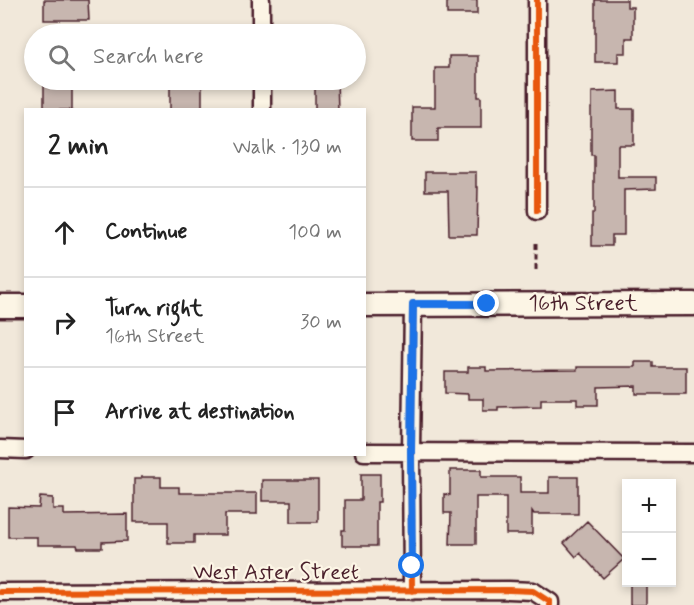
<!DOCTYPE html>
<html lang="en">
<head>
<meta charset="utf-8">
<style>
  body { margin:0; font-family:Mynerve,sans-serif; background:#f2f2f2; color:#222 }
  .controls { position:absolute; right:18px; bottom:18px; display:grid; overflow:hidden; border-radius:0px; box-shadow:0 3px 9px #0003 }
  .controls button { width:54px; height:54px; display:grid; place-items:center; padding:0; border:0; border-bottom:2px solid #e0e0e0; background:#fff; color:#222; font:30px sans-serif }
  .stop { position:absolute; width:18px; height:18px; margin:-14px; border:4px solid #1a73e8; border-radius:50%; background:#fff }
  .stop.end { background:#1a73e8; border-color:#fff; box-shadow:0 2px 6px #0008 }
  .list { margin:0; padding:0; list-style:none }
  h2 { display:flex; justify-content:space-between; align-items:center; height:78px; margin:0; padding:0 24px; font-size:26px }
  h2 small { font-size:20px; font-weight:400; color:#767676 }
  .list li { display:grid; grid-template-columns:39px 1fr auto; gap:18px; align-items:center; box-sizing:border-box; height:90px; padding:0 24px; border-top:2px solid #e0e0e0 }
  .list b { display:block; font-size:22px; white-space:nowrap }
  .list p { margin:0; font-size:20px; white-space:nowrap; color:#767676 }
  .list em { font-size:20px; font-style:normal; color:#767676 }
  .icon { flex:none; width:33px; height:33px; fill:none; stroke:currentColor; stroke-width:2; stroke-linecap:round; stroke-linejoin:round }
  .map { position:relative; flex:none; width:694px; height:605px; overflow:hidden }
  .search { position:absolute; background:#fff; box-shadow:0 3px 9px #0003; left:24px; top:24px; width:342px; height:66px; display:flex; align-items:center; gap:15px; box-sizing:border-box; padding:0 21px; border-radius:33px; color:#767676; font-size:22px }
  .panel { position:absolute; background:#fff; box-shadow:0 3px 9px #0003; left:24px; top:108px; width:342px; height:348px; border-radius:0px }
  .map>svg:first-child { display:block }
</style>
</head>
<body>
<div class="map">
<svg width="694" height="605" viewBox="0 0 694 605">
  <rect width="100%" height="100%" fill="#f1e8da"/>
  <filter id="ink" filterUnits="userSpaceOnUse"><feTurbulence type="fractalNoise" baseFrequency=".0167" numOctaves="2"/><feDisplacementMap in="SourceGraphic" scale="12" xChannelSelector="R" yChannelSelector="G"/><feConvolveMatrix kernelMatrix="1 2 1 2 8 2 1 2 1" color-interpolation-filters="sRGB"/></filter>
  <g filter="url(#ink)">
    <!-- building -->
    <path fill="#c7b6af" stroke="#4a1f2b" stroke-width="1.5" d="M 44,0 L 88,0 L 89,20 L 44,20 Z
      M 447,0 L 477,0 L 477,14 L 447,14 Z
      M 595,0 L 627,0 L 627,7 L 633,7 L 633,38 L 626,38 L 626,53 L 618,53 L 618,62 L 595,62 Z
      M 449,56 L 478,56 L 478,97 L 481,97 L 481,128 L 438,128 L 438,141 L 412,141 L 412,107 L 435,107 L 435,68 L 449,68 Z
      M 44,80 L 72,80 L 72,110 L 44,110 Z
      M 170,80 L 202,80 L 202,110 L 170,110 Z
      M 315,80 L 337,80 L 338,110 L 315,110 Z
      M 618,91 L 618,109 L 634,109 L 634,145 L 618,145 L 618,177 L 656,177 L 656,189 L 624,190 L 624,235 L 612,235 L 612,246 L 592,246 L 592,213 L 594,213 L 594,155 L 591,155 L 591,108 L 592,108 L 592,92 Z
      M 425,172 L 476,172 L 476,187 L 478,187 L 477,235 L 449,235 L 448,191 L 425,191 Z
      M 635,362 L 653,362 L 653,367 L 686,367 L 686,394 L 636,394 L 636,386 L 598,387 L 598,405 L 577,405 L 577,399 L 541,399 L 541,406 L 498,407 L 498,410 L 483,410 L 483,399 L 468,399 L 468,394 L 445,393 L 445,372 L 468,372 L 468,367 L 486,367 L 486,371 L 577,370 L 577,367 L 635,367 Z
      M 450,470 L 481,470 L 481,477 L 520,477 L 520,493 L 549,493 L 549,477 L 578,477 L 578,514 L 534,514 L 532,511 L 532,534 L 506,534 L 506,497 L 476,497 L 476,544 L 450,544 L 451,513 L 444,513 L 444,494 L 450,495 Z
      M 361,474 L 380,474 L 380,502 L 377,502 L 377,546 L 342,546 L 342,530 L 345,530 L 345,500 L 361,500 Z
      M 141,477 L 161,477 L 161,487 L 179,487 L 179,493 L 257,493 L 257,514 L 225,514 L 225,535 L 194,535 L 194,543 L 168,543 L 168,522 L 134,522 L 134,479 L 141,479 Z
      M 262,480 L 318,480 L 318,522 L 291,522 L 291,501 L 262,501 Z
      M 40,497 L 53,498 L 53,509 L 64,509 L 64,515 L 127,514 L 127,541 L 102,542 L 102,548 L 78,548 L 77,545 L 37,545 L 37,537 L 8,537 L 8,507 L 39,508 Z
      M 587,521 L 624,559 L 603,578 L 580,553 L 576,557 L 564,543 Z
      M 630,582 L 646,582 L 646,605 L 630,605 Z"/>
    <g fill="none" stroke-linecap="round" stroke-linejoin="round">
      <defs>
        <path id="minor" d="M 261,0 L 261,34
          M 537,0 L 537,211
          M 262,80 L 262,110
          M 0,449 L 26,450
          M 364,452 L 694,453
          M 412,591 L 411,451 L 413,304
          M 0,592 L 509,590 L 533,591 L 550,602 L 550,605"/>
        <path id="major" d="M 364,305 L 694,304
          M 0,306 L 26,306"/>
      </defs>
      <!-- minor casing -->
      <use href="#minor" stroke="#4a1f2b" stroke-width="21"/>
      <!-- major casing -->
      <use href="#major" stroke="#4a1f2b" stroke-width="27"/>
      <!-- path -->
      <path stroke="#4a1f2b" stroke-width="3" stroke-dasharray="6 4.5" stroke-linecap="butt" d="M 536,243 L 536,274"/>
      <!-- minor -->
      <use href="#minor" stroke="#fcf5e5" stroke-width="16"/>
      <!-- major -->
      <use href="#major" stroke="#fcf5e5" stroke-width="22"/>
      <defs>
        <path id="cycleway" d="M 537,0 L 537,211
          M 412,591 L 411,451 L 413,304
          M 0,592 L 509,590 L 533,591 L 550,602 L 550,605"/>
      </defs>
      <!-- cycleway casing -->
      <use href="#cycleway" stroke="#fcf5e5" stroke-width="10"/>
      <!-- cycleway -->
      <use href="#cycleway" stroke="#e8590c" stroke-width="6"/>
    </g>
  </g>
  <g fill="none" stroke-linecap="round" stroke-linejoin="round" filter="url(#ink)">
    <!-- route -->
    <path stroke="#1a73e8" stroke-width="8" d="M 412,566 L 411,451 L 413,304 L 487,304"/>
  </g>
  <g text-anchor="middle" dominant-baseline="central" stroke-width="4.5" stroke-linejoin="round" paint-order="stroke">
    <!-- street labels -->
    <g font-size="22" fill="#4a1f2b" stroke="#fcf5e5">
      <text x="583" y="304">16th Street</text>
      <text x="276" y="573">West Aster Street</text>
    </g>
  </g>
</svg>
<div class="controls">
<button>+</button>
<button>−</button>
</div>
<div class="stop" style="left:412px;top:566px"></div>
<div class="stop end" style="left:487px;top:304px"></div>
<div class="search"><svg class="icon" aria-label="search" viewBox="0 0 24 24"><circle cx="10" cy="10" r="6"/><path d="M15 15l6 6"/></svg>Search here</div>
<section class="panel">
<h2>2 min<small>Walk · 130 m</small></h2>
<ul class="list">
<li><svg class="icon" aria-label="ahead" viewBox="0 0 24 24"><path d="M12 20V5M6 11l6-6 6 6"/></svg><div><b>Continue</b></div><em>100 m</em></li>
<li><svg class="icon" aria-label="right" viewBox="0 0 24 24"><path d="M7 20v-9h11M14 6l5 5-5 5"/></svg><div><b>Turn right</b><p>16th Street</p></div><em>30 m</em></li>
<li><svg class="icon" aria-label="arrive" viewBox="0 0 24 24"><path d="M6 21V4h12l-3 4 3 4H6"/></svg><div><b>Arrive at destination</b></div></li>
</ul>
</section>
</div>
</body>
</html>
